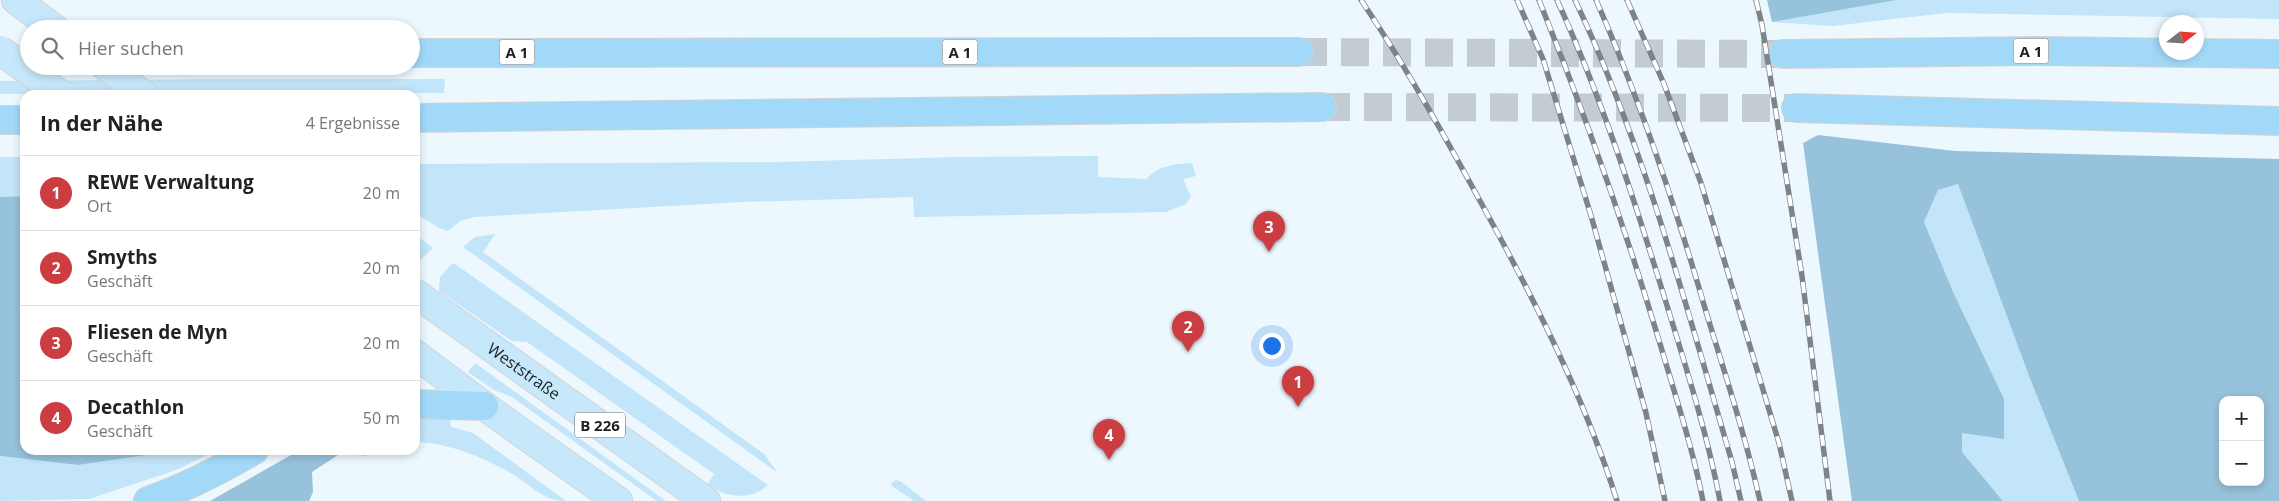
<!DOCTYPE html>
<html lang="de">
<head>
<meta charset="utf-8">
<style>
  body { margin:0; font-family:"Open Sans",sans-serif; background:#f2f2f2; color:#222 }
  .controls { position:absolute; right:15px; bottom:15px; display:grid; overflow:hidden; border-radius:10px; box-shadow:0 2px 8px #0003 }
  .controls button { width:45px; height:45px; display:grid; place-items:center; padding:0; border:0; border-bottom:1px solid #e0e0e0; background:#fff; color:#222; font:25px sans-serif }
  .compass { position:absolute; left:2159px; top:15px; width:45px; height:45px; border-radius:50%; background:#fff; box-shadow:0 2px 8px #0003; rotate:73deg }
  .you { position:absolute; left:1271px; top:345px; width:18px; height:18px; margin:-12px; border:4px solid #fff; border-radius:50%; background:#1a73e8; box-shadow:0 0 0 8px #1a73e833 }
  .badge { display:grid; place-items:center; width:32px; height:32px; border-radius:50%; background:#cc3d42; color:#fff; font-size:16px; font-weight:700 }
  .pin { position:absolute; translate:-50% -41px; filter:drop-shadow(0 1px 2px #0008) }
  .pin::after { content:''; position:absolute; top:26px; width:18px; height:15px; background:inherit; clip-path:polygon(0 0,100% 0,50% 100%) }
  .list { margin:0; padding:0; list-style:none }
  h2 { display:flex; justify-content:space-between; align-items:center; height:65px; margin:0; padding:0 20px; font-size:21px }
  h2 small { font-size:16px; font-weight:400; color:#767676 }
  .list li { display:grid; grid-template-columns:32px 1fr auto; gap:15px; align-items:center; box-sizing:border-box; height:75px; padding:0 20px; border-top:1px solid #e0e0e0 }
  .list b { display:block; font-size:19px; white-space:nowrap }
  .list p { margin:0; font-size:16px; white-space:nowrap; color:#767676 }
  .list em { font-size:16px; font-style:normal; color:#767676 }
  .icon { flex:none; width:28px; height:28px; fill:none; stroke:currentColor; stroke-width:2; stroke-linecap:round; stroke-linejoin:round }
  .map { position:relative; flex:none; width:2279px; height:501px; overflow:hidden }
  .search { position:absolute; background:#fff; box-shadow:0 2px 8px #0003; left:20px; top:20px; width:400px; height:55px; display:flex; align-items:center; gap:12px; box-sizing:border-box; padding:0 18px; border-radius:28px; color:#767676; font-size:19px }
  .panel { position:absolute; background:#fff; box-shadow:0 2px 8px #0003; left:20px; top:90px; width:400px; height:365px; border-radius:15px }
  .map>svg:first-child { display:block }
</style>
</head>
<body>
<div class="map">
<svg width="2279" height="501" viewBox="0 0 2279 501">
  <rect width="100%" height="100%" fill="#ecf7fe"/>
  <!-- green -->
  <path fill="#c3e5f9" d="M 1891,0 L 2279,0 L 2279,19 L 1946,13 L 1833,26 L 1772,22 Z
    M 228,79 L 445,79 L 444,93 L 0,94 L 0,81 Z
    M 1098,156 L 1098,177 L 1147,179 C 1157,165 1177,164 1192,163 L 1196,176 L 1183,179 L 1191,197 L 1186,204 L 1166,212 L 914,217 L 913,197 L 741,202 L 474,217 L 460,221 L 448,231 L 439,228 L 415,213 L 415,164 L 777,162 L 960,157 Z
    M 0,157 L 25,157 L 25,196 L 0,197 Z
    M 1958,184 L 2029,376 L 2079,501 L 2003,501 L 1962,452 L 1954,294 L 1924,222 L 1938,190 Z
    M 415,234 L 433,248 L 415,265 Z
    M 495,234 L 483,252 L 764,454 L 778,473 L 463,247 L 475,237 Z
    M 452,264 L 455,264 L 768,485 C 751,501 725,498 708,484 L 714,474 L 527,342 L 512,341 L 439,291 L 440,277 Z
    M 475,363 L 666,501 L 657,501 L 512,397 L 494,390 L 468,372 Z
    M 415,415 L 450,419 L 451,427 L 473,433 L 566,501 C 542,501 529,483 509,472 C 480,456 449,443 415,442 Z
    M 155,450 L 217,450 L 179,469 L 89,499 L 0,501 L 0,456 L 78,465 L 147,455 Z
    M 339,450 L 375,450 L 365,456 L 341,453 Z
    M 896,480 L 900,481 L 926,501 L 914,501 L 892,486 L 891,483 Z"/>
  <!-- forest -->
  <path fill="#97c2db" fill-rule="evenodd" d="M 1767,0 L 1896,0 L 1772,22 Z
    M 1818,135 L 1955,151 L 2279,159 L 2279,501 L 2079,501 L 2029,376 L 1958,184 L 1938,190 L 1924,222 L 1954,294 L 2004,399 L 2004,439 L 1962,433 L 1962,452 L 2003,501 L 1852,501 L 1803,143 ZM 2223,400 L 2260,400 L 2260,482 L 2223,482 Z
    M 25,196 L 25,450 L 155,450 L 147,455 L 78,465 L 0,456 L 0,197 Z
    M 300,450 L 339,450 L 341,453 L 312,472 L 313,492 L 309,501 L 210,501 Z"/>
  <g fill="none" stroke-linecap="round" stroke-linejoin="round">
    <!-- motorway-tunnel -->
    <path stroke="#c3ccd2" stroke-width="28" stroke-dasharray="28 14" stroke-linecap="butt" d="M 1299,52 L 1783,54
      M 1322,107 L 1796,108"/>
    <defs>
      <g id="primary">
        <path d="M 16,0 L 55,29"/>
        <path d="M 105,66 L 144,95"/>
        <path id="s1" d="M 415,293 L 706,501"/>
        <path d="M 415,354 L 484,406 L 618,501"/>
      </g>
      <path id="motorway" d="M 411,53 L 1299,52
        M 1783,54 L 2037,51 L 2279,54
        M 1796,108 L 2279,121
        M 415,118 L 1322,107
        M 0,120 L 25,120
        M 415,404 L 484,406
        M 148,501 C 185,488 220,470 254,450"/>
    </defs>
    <!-- primary casing -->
    <use href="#primary" stroke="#d2d3d3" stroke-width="30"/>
    <!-- motorway casing -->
    <use href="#motorway" stroke="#d2d3d3" stroke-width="30"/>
    <!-- primary -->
    <use href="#primary" stroke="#c7e8fb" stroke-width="28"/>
    <!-- motorway -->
    <use href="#motorway" stroke="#a2d9f8" stroke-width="28"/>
    <defs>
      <path id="rail" d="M 1361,0 C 1411,74 1454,153 1497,232 C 1543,317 1588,408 1617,501
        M 1517,0 L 1543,59 L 1592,219 L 1646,413 L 1665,501
        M 1539,0 C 1585,114 1626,230 1661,347 C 1676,398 1693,449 1703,501
        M 1557,0 C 1601,96 1633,196 1664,296 C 1685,364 1707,432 1720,501
        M 1575,0 C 1645,148 1686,306 1732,462 L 1741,501
        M 1596,0 C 1641,102 1676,208 1707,315 C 1726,377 1746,438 1760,501
        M 1627,0 L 1664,84 L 1701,183 L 1779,443 L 1792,501
        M 1756,0 L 1762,25 L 1802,276 L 1830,501"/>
    </defs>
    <!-- rail casing -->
    <use href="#rail" stroke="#7d8488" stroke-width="5.5"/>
    <!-- rail -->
    <use href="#rail" stroke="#fff" stroke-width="4" stroke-dasharray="11" stroke-linecap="butt"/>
    <defs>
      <path id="primary-bridge" d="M 0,50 L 61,95"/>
    </defs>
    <!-- primary-bridge casing -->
    <use href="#primary-bridge" stroke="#d2d3d3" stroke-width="30" stroke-linecap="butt"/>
    <!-- primary-bridge -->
    <use href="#primary-bridge" stroke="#c7e8fb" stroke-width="28"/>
  </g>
  <g text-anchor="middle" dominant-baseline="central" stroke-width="5" stroke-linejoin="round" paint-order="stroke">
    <!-- shield labels -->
    <g fill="#fff" stroke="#616465" stroke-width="1">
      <rect x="2013.5" y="38.5" width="35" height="25" rx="4"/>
      <rect x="499.5" y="39.5" width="35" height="25" rx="4"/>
      <rect x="942.5" y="39.5" width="35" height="25" rx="4"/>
      <rect x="575" y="412.5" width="50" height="25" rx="4"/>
    </g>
    <g font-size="15" font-weight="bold" fill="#1d2123">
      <text x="2031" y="51">A 1</text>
      <text x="517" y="52">A 1</text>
      <text x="960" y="52">A 1</text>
      <text x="600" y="425">B 226</text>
    </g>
    <!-- street labels -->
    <g font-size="16" fill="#1d2123" stroke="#fff">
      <text stroke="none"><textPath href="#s1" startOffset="134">Weststraße</textPath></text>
    </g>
  </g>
</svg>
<div class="controls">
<button>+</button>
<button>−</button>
</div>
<svg class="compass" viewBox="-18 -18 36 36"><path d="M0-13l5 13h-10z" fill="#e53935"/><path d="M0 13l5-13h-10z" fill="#767676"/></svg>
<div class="you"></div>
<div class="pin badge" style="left:1298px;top:407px">1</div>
<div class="pin badge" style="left:1188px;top:352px">2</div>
<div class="pin badge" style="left:1269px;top:252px">3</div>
<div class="pin badge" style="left:1109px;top:460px">4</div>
<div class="search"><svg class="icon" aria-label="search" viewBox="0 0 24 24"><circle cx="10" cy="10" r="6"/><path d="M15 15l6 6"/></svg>Hier suchen</div>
<section class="panel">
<h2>In der Nähe<small>4 Ergebnisse</small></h2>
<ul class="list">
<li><span class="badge">1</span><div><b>REWE Verwaltung</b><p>Ort</p></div><em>20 m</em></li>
<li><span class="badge">2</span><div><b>Smyths</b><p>Geschäft</p></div><em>20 m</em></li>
<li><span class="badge">3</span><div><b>Fliesen de Myn</b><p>Geschäft</p></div><em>20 m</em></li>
<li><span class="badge">4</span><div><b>Decathlon</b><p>Geschäft</p></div><em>50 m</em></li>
</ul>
</section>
</div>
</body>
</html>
